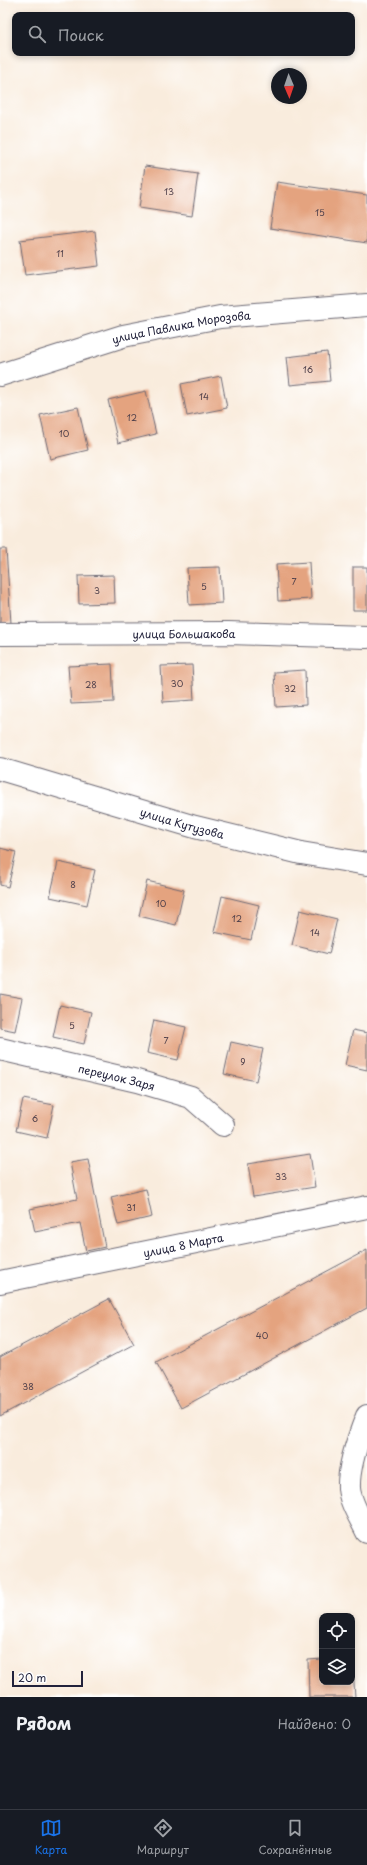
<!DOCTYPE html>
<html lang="ru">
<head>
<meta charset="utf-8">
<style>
  body { margin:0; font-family:"Playpen Sans",sans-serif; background:#20242c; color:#f1f3f6 }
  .controls { position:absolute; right:12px; bottom:12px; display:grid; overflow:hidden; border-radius:8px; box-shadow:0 2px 6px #0003 }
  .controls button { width:36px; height:36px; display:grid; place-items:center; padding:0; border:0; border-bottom:1px solid #363941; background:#171b24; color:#f1f3f6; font:20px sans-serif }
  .compass { position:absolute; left:271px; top:68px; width:36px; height:36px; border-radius:50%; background:#171b24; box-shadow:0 2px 6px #0003; rotate:178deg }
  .scale { position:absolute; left:12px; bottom:10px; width:71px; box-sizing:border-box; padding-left:4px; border:2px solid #22223b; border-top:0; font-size:11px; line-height:14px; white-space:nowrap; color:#22223b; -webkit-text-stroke:3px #fff; paint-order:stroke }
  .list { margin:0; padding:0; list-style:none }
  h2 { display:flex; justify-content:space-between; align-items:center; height:52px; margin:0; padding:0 16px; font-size:17px }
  h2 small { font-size:13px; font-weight:400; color:#9ea1a6 }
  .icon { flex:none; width:22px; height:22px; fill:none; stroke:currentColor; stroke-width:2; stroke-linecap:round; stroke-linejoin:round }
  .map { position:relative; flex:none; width:367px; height:1697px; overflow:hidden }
  .search { position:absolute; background:#171b24; box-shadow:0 2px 6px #0003; left:12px; right:12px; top:12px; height:44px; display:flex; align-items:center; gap:10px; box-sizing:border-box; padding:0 14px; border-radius:8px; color:#9ea1a6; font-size:15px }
  .sheet { height:112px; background:#171b24 }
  nav { display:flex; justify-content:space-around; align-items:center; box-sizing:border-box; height:56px; border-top:1px solid #363941; background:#171b24; font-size:11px; color:#9ea1a6 }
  nav a { display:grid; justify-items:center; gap:2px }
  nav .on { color:#1a73e8 }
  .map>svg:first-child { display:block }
</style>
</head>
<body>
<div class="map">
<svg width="367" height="1697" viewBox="0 0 367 1697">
  <rect width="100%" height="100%" fill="#fff"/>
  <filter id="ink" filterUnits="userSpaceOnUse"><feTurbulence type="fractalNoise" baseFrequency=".025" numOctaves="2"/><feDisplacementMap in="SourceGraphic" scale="8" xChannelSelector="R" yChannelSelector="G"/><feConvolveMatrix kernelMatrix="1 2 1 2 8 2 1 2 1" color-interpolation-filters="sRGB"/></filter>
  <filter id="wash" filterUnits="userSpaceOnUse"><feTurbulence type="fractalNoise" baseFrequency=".012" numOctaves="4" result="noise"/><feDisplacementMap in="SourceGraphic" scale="16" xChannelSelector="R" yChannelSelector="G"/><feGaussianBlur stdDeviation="0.9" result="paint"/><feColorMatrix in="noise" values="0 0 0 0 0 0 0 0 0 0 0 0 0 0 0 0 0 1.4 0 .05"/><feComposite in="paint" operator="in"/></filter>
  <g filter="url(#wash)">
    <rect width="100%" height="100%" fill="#f9ecdd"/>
    <g id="blocks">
      <!-- building -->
      <path fill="#e4a37f" d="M 145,166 L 198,174 L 192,216 L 139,208 Z
        M 277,182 L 367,195 L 367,243 L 270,228 Z
        M 95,231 L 99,266 L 25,275 L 20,240 Z
        M 327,352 L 330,381 L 290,385 L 287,357 Z
        M 221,376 L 227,408 L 187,416 L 181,384 Z
        M 146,391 L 156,434 L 118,443 L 108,400 Z
        M 78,407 L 88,450 L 50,459 L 40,415 Z
        M 0,549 L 6,549 L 11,623 L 0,623 Z
        M 309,562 L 311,599 L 278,601 L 276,564 Z
        M 220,567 L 222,603 L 189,605 L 187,568 Z
        M 353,567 L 367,567 L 367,610 L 353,610 Z
        M 114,575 L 115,603 L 79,604 L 78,576 Z
        M 112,664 L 114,702 L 71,704 L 68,666 Z
        M 192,665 L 194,700 L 163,702 L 161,666 Z
        M 305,670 L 306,705 L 276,707 L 274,672 Z
        M 0,848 L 16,852 L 8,887 L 0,885 Z
        M 58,862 L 95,870 L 87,905 L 50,897 Z
        M 147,881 L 184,890 L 176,925 L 139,916 Z
        M 222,896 L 259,905 L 251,940 L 214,932 Z
        M 300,910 L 337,919 L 329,954 L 292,945 Z
        M 0,994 L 22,998 L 15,1031 L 0,1028 Z
        M 60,1005 L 91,1012 L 84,1044 L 53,1037 Z
        M 154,1020 L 186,1027 L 178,1060 L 147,1053 Z
        M 353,1030 L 367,1033 L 367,1070 L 345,1065 Z
        M 231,1042 L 263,1049 L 256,1081 L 224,1074 Z
        M 23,1099 L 54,1105 L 47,1138 L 16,1131 Z
        M 310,1154 L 315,1187 L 253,1197 L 248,1164 Z
        M 88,1159 L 105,1247 L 86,1251 L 80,1223 L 35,1232 L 30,1209 L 77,1199 L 70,1162 Z
        M 146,1189 L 152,1217 L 118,1225 L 111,1197 Z
        M 367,1250 L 367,1308 L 181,1408 L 156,1362 Z
        M 109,1299 L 134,1344 L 0,1416 L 0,1357 Z
        M 322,1659 L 322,1682 L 352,1682 L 353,1669 L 355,1697 L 309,1697 L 308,1660 Z"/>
    </g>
  </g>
  <g filter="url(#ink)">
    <use href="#blocks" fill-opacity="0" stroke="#6d6974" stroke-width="1"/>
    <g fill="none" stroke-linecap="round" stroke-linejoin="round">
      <defs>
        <g id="minor">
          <path id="s1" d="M 0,375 L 123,336 L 220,317 L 367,305"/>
          <path id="s2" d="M 0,634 L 228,633 L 367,637"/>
          <path id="s3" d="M 0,1049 L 137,1081 L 191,1097 L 223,1125"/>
          <path id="s4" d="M 0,1282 L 367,1207"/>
          <path d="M 367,1416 C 359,1436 348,1466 349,1488 C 350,1503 361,1519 367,1532"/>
        </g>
        <g id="primary">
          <path id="s5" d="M 0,769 L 195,827 L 301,853 L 367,864"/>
        </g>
      </defs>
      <!-- minor casing -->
      <use href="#minor" stroke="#6d6974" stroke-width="24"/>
      <!-- primary casing -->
      <use href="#primary" stroke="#6d6974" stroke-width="24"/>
      <!-- minor -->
      <use href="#minor" stroke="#fff" stroke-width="22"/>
      <!-- primary -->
      <use href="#primary" stroke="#fff" stroke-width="22"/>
    </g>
  </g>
  <g text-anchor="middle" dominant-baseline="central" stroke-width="3.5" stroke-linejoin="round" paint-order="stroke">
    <!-- number labels -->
    <g font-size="9" fill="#52424c">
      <text x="169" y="191">13</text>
      <text x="320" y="212">15</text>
      <text x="60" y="253">11</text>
      <text x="308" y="369">16</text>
      <text x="204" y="396">14</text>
      <text x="132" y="417">12</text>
      <text x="64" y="433">10</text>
      <text x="294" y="581">7</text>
      <text x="204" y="586">5</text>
      <text x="97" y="590">3</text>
      <text x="177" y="683">30</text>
      <text x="91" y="684">28</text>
      <text x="290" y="688">32</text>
      <text x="73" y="884">8</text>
      <text x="161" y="903">10</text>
      <text x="237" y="918">12</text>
      <text x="315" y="932">14</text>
      <text x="72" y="1025">5</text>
      <text x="166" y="1040">7</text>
      <text x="243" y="1061">9</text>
      <text x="35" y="1118">6</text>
      <text x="281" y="1176">33</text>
      <text x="131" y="1207">31</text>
      <text x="262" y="1335">40</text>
      <text x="28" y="1386">38</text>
    </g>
    <!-- street labels -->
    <g font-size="11" fill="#22223b" stroke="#fff">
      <text stroke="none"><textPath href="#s1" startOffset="188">улица Павлика Морозова</textPath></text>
      <text stroke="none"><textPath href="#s2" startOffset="184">улица Большакова</textPath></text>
      <text stroke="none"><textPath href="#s5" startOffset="190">улица Кутузова</textPath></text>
      <text stroke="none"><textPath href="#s3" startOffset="120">переулок Заря</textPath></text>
      <text stroke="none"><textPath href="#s4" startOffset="187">улица 8 Марта</textPath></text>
    </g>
  </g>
</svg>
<div class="controls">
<button><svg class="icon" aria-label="locate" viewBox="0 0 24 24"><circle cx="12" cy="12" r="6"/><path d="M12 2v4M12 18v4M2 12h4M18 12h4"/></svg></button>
<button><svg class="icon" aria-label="layers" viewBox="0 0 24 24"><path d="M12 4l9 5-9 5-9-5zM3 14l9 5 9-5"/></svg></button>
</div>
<svg class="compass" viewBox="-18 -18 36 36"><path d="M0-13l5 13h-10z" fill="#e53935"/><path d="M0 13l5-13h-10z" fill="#9ea1a6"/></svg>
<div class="scale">20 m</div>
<div class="search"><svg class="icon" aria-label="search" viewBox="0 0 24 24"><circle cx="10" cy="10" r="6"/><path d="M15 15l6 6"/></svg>Поиск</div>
</div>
<section class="sheet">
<h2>Рядом<small>Найдено: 0</small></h2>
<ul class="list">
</ul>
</section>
<nav>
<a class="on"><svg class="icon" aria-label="map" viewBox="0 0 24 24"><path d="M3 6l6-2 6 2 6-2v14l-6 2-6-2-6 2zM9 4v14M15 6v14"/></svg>Карта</a>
<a><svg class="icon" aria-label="directions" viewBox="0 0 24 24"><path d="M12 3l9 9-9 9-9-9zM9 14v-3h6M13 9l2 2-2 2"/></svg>Маршрут</a>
<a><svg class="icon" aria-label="saved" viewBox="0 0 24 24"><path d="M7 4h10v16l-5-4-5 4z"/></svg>Сохранённые</a>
</nav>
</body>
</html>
